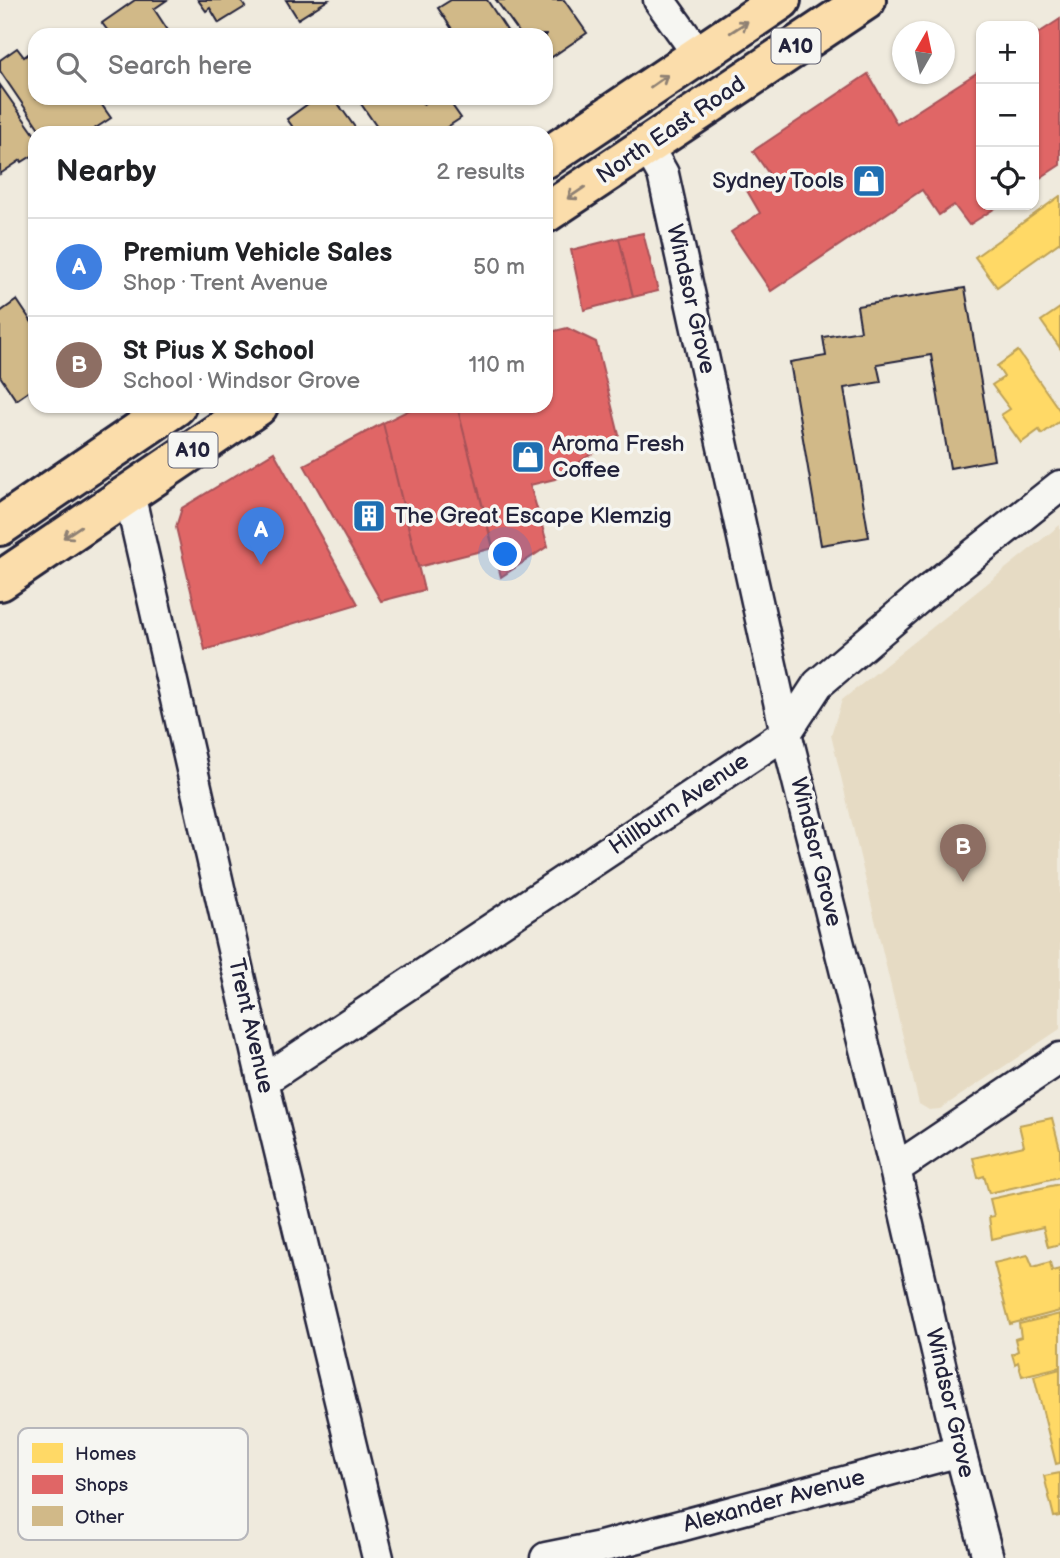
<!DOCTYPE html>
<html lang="en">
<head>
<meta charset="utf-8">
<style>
  body { margin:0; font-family:"Balsamiq Sans",sans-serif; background:#f2f2f2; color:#202124 }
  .controls { position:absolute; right:21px; top:21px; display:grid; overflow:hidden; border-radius:14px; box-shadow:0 2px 5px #0004 }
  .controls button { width:63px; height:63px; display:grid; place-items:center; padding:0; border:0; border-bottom:2px solid #e0e0e0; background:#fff; color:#202124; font:35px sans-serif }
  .compass { position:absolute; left:892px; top:21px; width:63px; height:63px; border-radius:50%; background:#fff; box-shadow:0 2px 5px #0004; rotate:9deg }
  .you { position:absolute; left:506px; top:555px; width:24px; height:24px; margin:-18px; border:5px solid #fff; border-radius:50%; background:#1a73e8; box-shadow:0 0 0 10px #1a73e833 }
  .badge { display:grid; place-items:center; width:46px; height:46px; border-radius:50%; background:#1f6fb2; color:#fff; font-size:23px; font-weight:700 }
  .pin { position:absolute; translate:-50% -58px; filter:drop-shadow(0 2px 4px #0008) }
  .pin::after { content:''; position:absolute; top:37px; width:24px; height:21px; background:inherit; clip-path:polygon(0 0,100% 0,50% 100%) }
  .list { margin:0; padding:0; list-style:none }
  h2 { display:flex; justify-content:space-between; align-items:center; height:91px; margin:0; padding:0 28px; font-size:30px }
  h2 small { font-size:23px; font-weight:400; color:#757577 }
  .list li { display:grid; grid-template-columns:46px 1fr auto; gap:21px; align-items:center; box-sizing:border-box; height:98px; padding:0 28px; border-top:2px solid #e0e0e0 }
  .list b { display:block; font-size:26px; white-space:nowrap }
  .list p { margin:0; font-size:23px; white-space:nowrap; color:#757577 }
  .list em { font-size:23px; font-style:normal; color:#757577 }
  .icon { flex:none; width:38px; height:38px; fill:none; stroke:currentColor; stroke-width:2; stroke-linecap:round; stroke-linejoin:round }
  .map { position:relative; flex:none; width:1060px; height:1558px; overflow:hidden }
  .search { position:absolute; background:#fff; box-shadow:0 2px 5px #0004; left:28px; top:28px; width:525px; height:77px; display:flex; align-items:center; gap:18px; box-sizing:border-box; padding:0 24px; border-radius:21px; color:#757577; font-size:26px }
  .panel { position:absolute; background:#fff; box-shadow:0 2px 5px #0004; left:28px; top:126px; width:525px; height:287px; border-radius:21px }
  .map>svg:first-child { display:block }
</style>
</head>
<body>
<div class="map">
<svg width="1060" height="1558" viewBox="0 0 1060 1558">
  <rect width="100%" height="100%" fill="#efeadd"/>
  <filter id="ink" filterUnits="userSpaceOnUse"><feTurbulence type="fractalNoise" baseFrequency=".0143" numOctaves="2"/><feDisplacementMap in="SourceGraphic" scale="14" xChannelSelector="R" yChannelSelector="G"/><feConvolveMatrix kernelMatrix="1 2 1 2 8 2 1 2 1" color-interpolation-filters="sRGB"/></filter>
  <g filter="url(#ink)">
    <!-- built -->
    <path fill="#e6dbc4" d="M 1060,525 L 1060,1029 L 940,1109 L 929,1110 L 919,1104 L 831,735 L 842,700 Z"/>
    <!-- homes -->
    <path fill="#ffd966" stroke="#bda259" stroke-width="2" d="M 1060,196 L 1060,242 L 997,287 L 975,257 Z
      M 1060,308 L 1060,348 L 1041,321 Z
      M 1018,351 L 1060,411 L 1060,421 L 1042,434 L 1039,430 L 1021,443 L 1001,415 L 1010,409 L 992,385 L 1004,377 L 997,366 Z
      M 1052,1118 L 1060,1149 L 1060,1177 L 989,1193 L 984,1176 L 978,1178 L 973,1158 L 1024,1146 L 1019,1125 Z
      M 1060,1184 L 1060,1244 L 1048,1247 L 1043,1227 L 992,1239 L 989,1217 L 994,1216 L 990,1199 Z
      M 1028,1255 L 1033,1267 L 1050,1262 L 1052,1271 L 1060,1269 L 1060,1311 L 1010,1324 L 994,1263 Z
      M 1060,1314 L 1060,1367 L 1022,1376 L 1018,1362 L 1015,1364 L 1012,1354 L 1018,1351 L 1015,1339 L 1021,1337 L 1019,1324 Z
      M 1060,1369 L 1060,1463 L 1056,1464 L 1034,1376 Z
      M 1060,1473 L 1060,1516 L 1054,1517 L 1044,1476 Z"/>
    <!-- shops -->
    <path fill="#e06666" stroke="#a75259" stroke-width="2" d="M 1060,19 L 1060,165 L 1034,182 L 1034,36 Z
      M 981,70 L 981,205 L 1000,205 L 969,225 L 954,205 L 939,215 L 922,190 L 771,291 L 731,232 L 760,213 L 746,189 L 769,174 L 753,151 L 868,74 L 897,124 Z
      M 643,233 L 658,291 L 633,297 L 619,238 Z
      M 619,238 L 633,297 L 584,310 L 571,250 Z
      M 567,328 L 596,342 L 619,435 L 555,479 L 530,485 L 548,546 L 501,577 L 457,406 L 546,406 L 546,333 Z
      M 417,406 L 457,406 L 493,548 L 418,567 L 383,423 Z
      M 383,423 L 424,590 L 381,601 L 304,465 Z
      M 274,452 L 358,604 L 205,650 L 176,527 L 182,508 Z"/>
    <!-- building -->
    <path fill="#d1b988" stroke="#22223b" stroke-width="2" d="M 135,0 L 167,0 L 154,9 L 171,35 L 111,35 L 102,23 Z
      M 198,0 L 240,0 L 245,7 L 219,23 L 210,8 L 206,11 Z
      M 286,0 L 328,0 L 298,19 Z
      M 451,0 L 487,0 L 510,35 L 456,35 L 438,8 Z
      M 496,0 L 564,0 L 587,33 L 546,61 L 546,35 L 521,35 Z
      M 17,48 L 24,57 L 35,49 L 35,98 L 97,98 L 111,118 L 88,133 L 42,133 L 0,71 L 0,60 Z
      M 0,85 L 35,135 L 35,154 L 22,162 L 21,160 L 0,174 Z
      M 316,98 L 334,98 L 359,133 L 297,133 L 287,119 Z
      M 357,98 L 419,98 L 423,104 L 432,98 L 447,98 L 461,118 L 438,133 L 381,133 Z
      M 965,288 L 994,460 L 950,468 L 931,355 L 877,364 L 881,382 L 844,388 L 869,537 L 821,545 L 790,362 L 826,356 L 823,337 L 861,331 L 857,306 Z
      M 17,300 L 35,327 L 35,387 L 16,400 L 0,376 L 0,312 Z"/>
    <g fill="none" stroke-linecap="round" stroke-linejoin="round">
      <defs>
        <path id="street" d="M 659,0 L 698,54
          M 647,146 L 663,174 L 786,733 L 895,1169 L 960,1451 L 988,1558
          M 129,493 L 263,1081 L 378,1558
          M 263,1081 L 786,733 L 818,684 L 920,597 L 1060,486
          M 895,1169 L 1060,1058
          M 546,1558 L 601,1547 L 960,1451"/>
        <path id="highway" d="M 546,158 L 781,0
          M 546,213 L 866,0
          M 0,526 L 176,406
          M 0,581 L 258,406"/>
      </defs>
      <!-- street casing -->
      <use href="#street" stroke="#22223b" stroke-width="35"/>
      <!-- highway casing -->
      <use href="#highway" stroke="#22223b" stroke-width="44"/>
      <!-- street -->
      <use href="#street" stroke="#f6f6f2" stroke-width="30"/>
      <!-- highway -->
      <use href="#highway" stroke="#fbddab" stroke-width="38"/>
    </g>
    <!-- one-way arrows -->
    <defs><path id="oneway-shaft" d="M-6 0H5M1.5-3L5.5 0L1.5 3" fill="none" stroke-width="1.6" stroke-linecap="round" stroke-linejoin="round" transform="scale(1.75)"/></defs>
    <g stroke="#8e8073">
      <use href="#oneway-shaft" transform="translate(739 27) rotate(-33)"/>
      <use href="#oneway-shaft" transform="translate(659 81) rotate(-35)"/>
      <use href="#oneway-shaft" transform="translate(576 193) rotate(146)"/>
      <use href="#oneway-shaft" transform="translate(72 532) rotate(146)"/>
    </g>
  </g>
  <!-- icons -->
  <defs>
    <symbol id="shop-square" viewBox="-11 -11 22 22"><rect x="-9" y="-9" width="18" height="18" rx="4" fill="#1f6fb2" stroke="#f6f6f2"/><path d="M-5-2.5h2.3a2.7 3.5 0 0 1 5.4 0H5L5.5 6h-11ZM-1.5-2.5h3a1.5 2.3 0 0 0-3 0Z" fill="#fff"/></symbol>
    <symbol id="building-square" viewBox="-11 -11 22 22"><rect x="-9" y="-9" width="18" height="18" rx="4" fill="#1f6fb2" stroke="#f6f6f2"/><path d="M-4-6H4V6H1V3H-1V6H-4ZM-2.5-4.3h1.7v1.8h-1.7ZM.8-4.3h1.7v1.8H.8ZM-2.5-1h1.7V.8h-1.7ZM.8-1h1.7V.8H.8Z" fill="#fff"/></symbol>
  </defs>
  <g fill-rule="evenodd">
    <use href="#shop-square" x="850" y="162" width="38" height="38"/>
    <use href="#shop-square" x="509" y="438" width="38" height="38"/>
    <use href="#building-square" x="350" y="497" width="38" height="38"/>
  </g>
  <g text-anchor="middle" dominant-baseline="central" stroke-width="7" stroke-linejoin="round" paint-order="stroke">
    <!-- shield labels -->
    <g fill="#f6f6f2" stroke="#626272" stroke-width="2">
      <rect x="771.5" y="28.5" width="49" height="35" rx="5"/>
      <rect x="168.5" y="432.5" width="49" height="35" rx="5"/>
    </g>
    <g font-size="21" font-weight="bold" fill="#22223b">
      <text x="796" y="46">A10</text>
      <text x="193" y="450">A10</text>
    </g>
    <!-- street labels -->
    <g font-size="23" fill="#22223b" stroke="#f6f6f2">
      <text transform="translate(671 130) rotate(-34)">North East Road</text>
      <text transform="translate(691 299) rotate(77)">Windsor Grove</text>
      <text transform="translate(679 804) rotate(-34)">Hillburn Avenue</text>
      <text transform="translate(816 852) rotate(76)">Windsor Grove</text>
      <text transform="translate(251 1026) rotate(77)">Trent Avenue</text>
      <text transform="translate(950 1403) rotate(77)">Windsor Grove</text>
      <text transform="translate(774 1501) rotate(-15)">Alexander Avenue</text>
    </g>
    <!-- poi labels -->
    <g font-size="23" fill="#22223b" stroke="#f6f6f2" text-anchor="start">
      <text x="844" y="181" text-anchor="end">Sydney Tools</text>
      <text x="552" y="444">Aroma Fresh<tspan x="552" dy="26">Coffee</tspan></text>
      <text x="394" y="516">The Great Escape Klemzig</text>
    </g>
  </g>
  <!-- legend -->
  <rect x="18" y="1428" width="230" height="112" rx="10" fill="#f6f6f2" stroke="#b6b6bb" stroke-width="2"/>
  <rect x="32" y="1443" width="31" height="20" fill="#ffd966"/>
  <rect x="32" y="1475" width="31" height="19" fill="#e06666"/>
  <rect x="32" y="1506" width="31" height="20" fill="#d1b988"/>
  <g font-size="19" fill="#22223b">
    <text x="75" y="1460">Homes</text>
    <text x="75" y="1491">Shops</text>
    <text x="75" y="1523">Other</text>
  </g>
</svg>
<div class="controls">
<button>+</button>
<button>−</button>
<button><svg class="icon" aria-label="locate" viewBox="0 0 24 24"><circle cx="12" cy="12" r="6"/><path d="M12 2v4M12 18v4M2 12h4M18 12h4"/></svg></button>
</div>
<svg class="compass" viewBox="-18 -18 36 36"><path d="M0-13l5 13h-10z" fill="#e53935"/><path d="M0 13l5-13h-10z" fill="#757577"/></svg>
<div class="you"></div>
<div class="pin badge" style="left:261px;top:565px;background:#3f7fe0">A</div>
<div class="pin badge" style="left:963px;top:882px;background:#8d6e63">B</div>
<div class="search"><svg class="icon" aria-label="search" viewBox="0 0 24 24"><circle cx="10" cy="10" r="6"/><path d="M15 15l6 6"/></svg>Search here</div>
<section class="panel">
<h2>Nearby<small>2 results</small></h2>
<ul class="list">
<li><span class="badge" style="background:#3f7fe0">A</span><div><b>Premium Vehicle Sales</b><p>Shop · Trent Avenue</p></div><em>50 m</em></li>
<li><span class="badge" style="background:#8d6e63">B</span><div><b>St Pius X School</b><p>School · Windsor Grove</p></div><em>110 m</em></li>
</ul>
</section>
</div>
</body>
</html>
